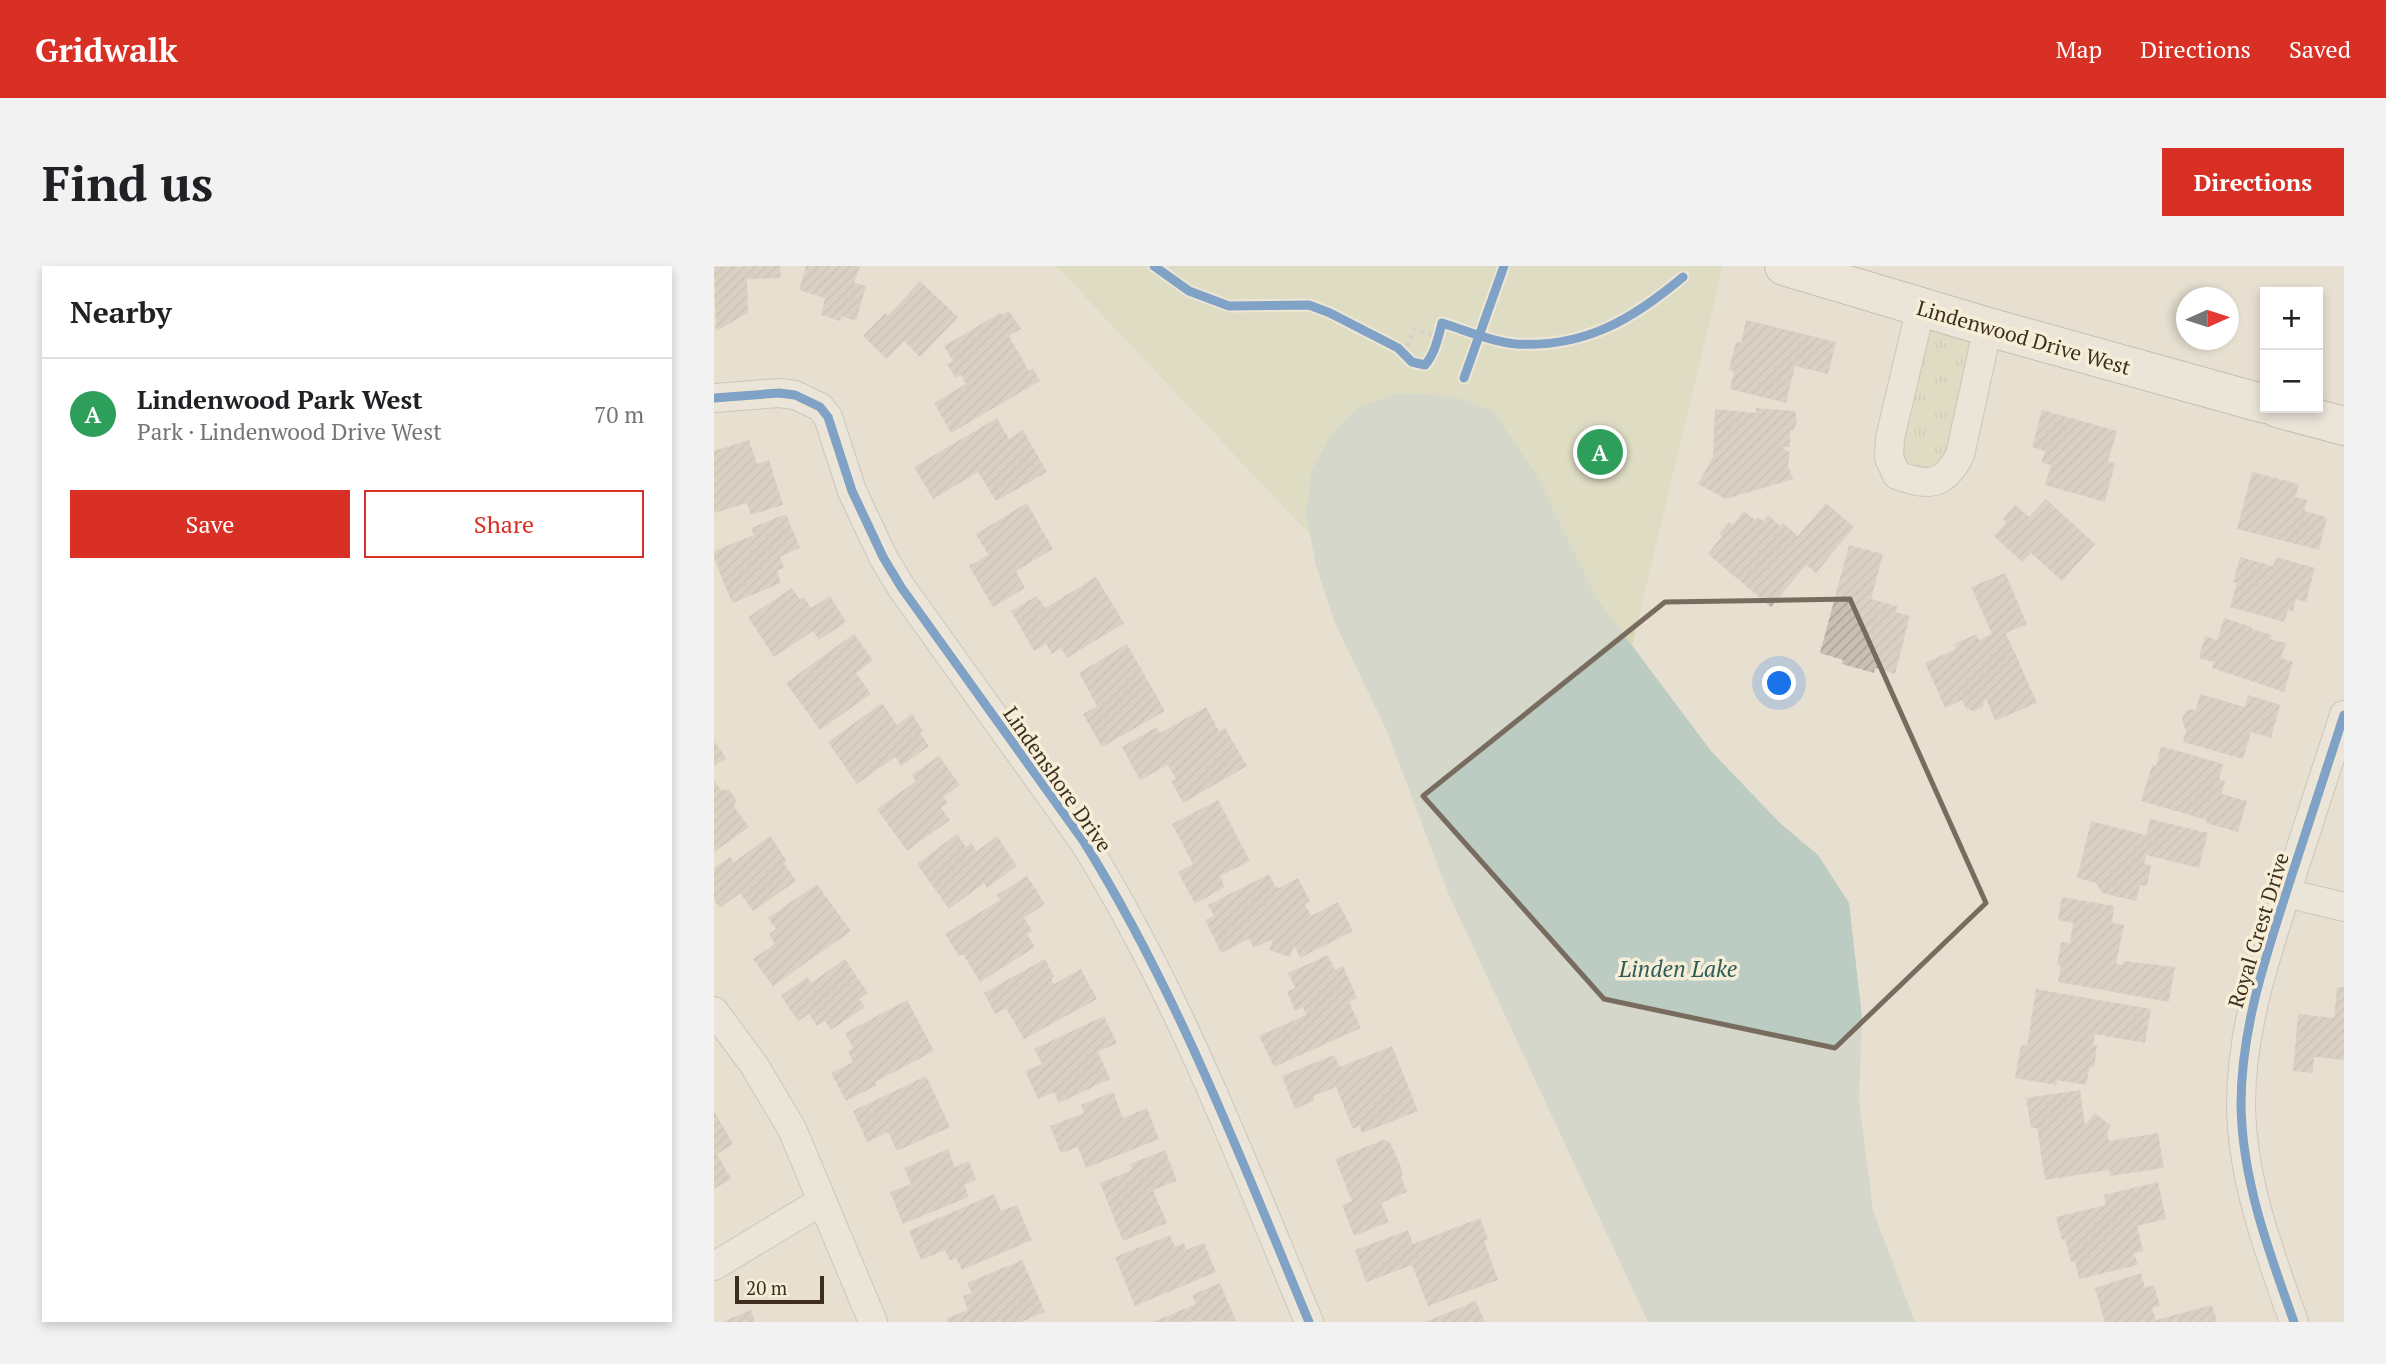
<!DOCTYPE html>
<html lang="en">
<head>
<meta charset="utf-8">
<style>
  body { margin:0; font-family:"PT Serif",serif; background:#f2f2f2; color:#202124 }
  .controls { position:absolute; right:21px; top:21px; display:grid; overflow:hidden; border-radius:0px; box-shadow:0 4px 10px #0003 }
  .controls button { width:63px; height:63px; display:grid; place-items:center; padding:0; border:0; border-bottom:2px solid #e0e0e0; background:#fff; color:#202124; font:35px sans-serif }
  .compass { position:absolute; left:1462px; top:21px; width:63px; height:63px; border-radius:50%; background:#fff; box-shadow:0 4px 10px #0003; rotate:87deg }
  .scale { position:absolute; left:21px; bottom:18px; width:89px; box-sizing:border-box; padding-left:7px; border:4px solid #3d2e20; border-top:0; font-size:19px; line-height:24px; white-space:nowrap; color:#3d2e20; -webkit-text-stroke:5px #f7eed8; paint-order:stroke }
  .you { position:absolute; left:1066px; top:418px; width:24px; height:24px; margin:-18px; border:5px solid #fff; border-radius:50%; background:#1a73e8; box-shadow:0 0 0 10px #1a73e833 }
  .badge { display:grid; place-items:center; width:46px; height:46px; border-radius:50%; background:#d93025; color:#fff; font-size:23px; font-weight:700 }
  .pin { position:absolute; translate:-50% -50%; border:4px solid #fff; box-shadow:0 2px 7px #0006 }
  .list { margin:0; padding:0; list-style:none }
  h2 { display:flex; justify-content:space-between; align-items:center; height:91px; margin:0; padding:0 28px; font-size:30px }
  h2 small { font-size:23px; font-weight:400; color:#757577 }
  .list li { display:grid; grid-template-columns:46px 1fr auto; gap:21px; align-items:center; box-sizing:border-box; height:112px; padding:0 28px; border-top:2px solid #e0e0e0 }
  .list b { display:block; font-size:26px; white-space:nowrap }
  .list p { margin:0; font-size:23px; white-space:nowrap; color:#757577 }
  .list em { font-size:23px; font-style:normal; color:#757577 }
  .actions { display:flex; gap:14px; padding:21px 28px }
  .actions a { flex:1; padding:16px 0; border:2px solid #d93025; border-radius:0px; text-align:center; font-size:24px; color:#d93025 }
  .actions .main { background:#d93025; color:#fff }
  .map { position:relative; flex:none; width:1630px; height:1056px; overflow:hidden; border-radius:0px }
  header { display:flex; align-items:center; gap:42px; box-sizing:border-box; height:98px; padding:0 35px; background:#d93025; color:#fff }
  header strong { font-size:33px }
  nav { display:flex; gap:38px; margin-inline-start:auto; font-size:24px }
  .intro { display:flex; align-items:center; justify-content:space-between; box-sizing:border-box; height:168px; padding:0 42px }
  h1 { margin:0; font-size:49px }
  .button { padding:18px 32px; border-radius:0px; background:#d93025; color:#fff; font-size:24px; font-weight:700 }
  main { display:flex; gap:42px; padding:0 42px }
  aside { flex:1; background:#fff; border-radius:0px; box-shadow:0 4px 10px #0003 }
  .map>svg:first-child { display:block }
</style>
</head>
<body>
<header>
<strong>Gridwalk</strong>
<nav><a>Map</a><a>Directions</a><a>Saved</a></nav>
</header>
<div class="intro"><h1>Find us</h1><a class="button">Directions</a></div>
<main>
<aside>
<h2>Nearby<small></small></h2>
<ul class="list">
<li><span class="badge" style="background:#2e9e5b">A</span><div><b>Lindenwood Park West</b><p>Park · Lindenwood Drive West</p></div><em>70 m</em></li>
</ul>
<div class="actions"><a class="main">Save</a><a>Share</a></div>
</aside>
<div class="map">
<svg width="1630" height="1056" viewBox="0 0 1630 1056">
  <defs>
    <pattern id="grass-tufts" width="24" height="20" patternUnits="userSpaceOnUse" patternTransform="scale(1.75)"><rect width="24" height="20" fill="#d6d7b3"/><path d="M3 7l-1-3M5 7V3M7 7l1-3M15 17l-1-3M17 17v-4M19 17l1-3" fill="none" stroke="#b9b99a"/></pattern>
    <pattern id="building-hatch" width="6" height="6" patternUnits="userSpaceOnUse" patternTransform="scale(1.75)"><rect width="6" height="6" fill="#cbbfb2"/><path d="M-1 1l2-2M0 6l6-6M5 7l2-2" fill="none" stroke="#afa499"/></pattern>
  </defs>
  <rect width="100%" height="100%" fill="#e7e0d1"/>
  <!-- grass -->
  <path fill="url(#grass-tufts)" d="M 1207,41 L 1274,61 L 1246,189 L 1199,216 L 1176,172 Z"/>
  <!-- park -->
  <path fill="#d6d7b3" d="M 342,0 L 1009,0 L 918,379 L 884,334 L 822,208 L 739,130 L 684,127 L 645,141 L 592,247 L 596,269 Z"/>
  <!-- water -->
  <path fill="#bcccc2" d="M 683,127 L 739,130 L 779,145 L 822,208 L 884,334 L 997,485 L 1067,558 L 1104,589 L 1135,637 L 1148,751 L 1145,835 L 1159,944 L 1201,1056 L 934,1056 L 735,629 L 672,463 L 620,355 L 602,300 L 592,247 L 598,204 L 618,167 L 645,141 Z"/>
  <!-- building -->
  <path fill="url(#building-hatch)" d="M 66,0 L 67,12 L 33,13 L 34,47 L 2,65 L 0,1 Z
    M 92,0 L 146,0 L 140,17 L 152,20 L 142,55 L 127,50 L 126,55 L 107,49 L 111,32 L 85,24 Z
    M 206,15 L 244,51 L 206,91 L 190,75 L 173,93 L 149,70 L 171,47 L 174,50 Z
    M 295,45 L 307,63 L 295,70 L 315,105 L 319,103 L 326,115 L 237,167 L 220,137 L 252,118 L 247,109 L 242,112 L 233,98 L 239,95 L 230,80 L 286,47 L 288,49 Z
    M 1032,54 L 1122,76 L 1114,108 L 1081,100 L 1072,137 L 1016,123 L 1020,105 L 1015,104 L 1022,76 L 1027,77 Z
    M 1042,142 L 1081,145 L 1083,155 L 1080,164 L 1076,165 L 1076,181 L 1068,181 L 1076,187 L 1074,199 L 1079,213 L 1012,233 L 984,218 L 999,191 L 1001,143 L 1042,147 Z
    M 1328,144 L 1403,165 L 1394,195 L 1401,198 L 1391,236 L 1331,219 L 1337,199 L 1327,197 L 1331,185 L 1318,181 Z
    M 283,152 L 295,173 L 309,164 L 333,206 L 282,235 L 264,206 L 219,233 L 200,201 Z
    M 35,174 L 43,198 L 55,194 L 69,239 L 37,249 L 33,237 L 0,247 L 0,185 Z
    M 1538,206 L 1585,218 L 1581,231 L 1593,234 L 1590,245 L 1613,251 L 1605,284 L 1523,263 Z
    M 1332,233 L 1381,278 L 1348,315 L 1317,287 L 1308,296 L 1280,270 L 1292,257 L 1289,253 L 1301,239 L 1315,251 Z
    M 313,237 L 339,283 L 302,305 L 311,322 L 279,341 L 255,300 L 274,289 L 262,268 Z
    M 1112,237 L 1140,261 L 1102,307 L 1092,299 L 1057,341 L 994,288 L 1008,270 L 1005,268 L 1015,256 L 1019,259 L 1030,245 L 1041,254 L 1044,251 L 1049,255 L 1054,249 L 1066,260 L 1069,257 L 1084,270 Z
    M 72,248 L 86,282 L 66,291 L 70,302 L 63,305 L 67,317 L 18,337 L 0,292 L 0,285 L 40,269 L 37,262 Z
    M 1135,279 L 1169,288 L 1157,333 L 1183,340 L 1182,346 L 1196,350 L 1181,408 L 1161,402 L 1160,407 L 1128,398 L 1129,394 L 1106,387 Z
    M 1526,291 L 1559,300 L 1562,291 L 1601,302 L 1592,336 L 1582,333 L 1579,345 L 1574,344 L 1570,356 L 1516,341 L 1523,317 L 1519,316 Z
    M 1291,307 L 1313,358 L 1292,367 L 1323,437 L 1281,455 L 1272,432 L 1268,442 L 1260,445 L 1252,442 L 1248,434 L 1231,442 L 1211,397 L 1242,383 L 1240,378 L 1262,368 L 1265,374 L 1278,368 L 1257,321 Z
    M 382,311 L 410,357 L 353,392 L 347,382 L 338,388 L 332,378 L 320,385 L 297,345 L 323,330 L 331,342 Z
    M 78,322 L 86,334 L 90,331 L 97,342 L 116,330 L 132,356 L 105,374 L 99,365 L 60,391 L 34,351 Z
    M 1510,352 L 1538,361 L 1538,363 L 1558,369 L 1556,373 L 1572,377 L 1567,392 L 1579,396 L 1570,426 L 1498,402 L 1500,396 L 1485,392 L 1491,370 L 1503,374 Z
    M 140,368 L 159,394 L 142,407 L 157,428 L 106,464 L 72,417 Z
    M 413,378 L 451,445 L 388,481 L 369,448 L 383,440 L 365,407 Z
    M 1486,428 L 1531,441 L 1534,429 L 1566,439 L 1557,472 L 1537,466 L 1529,493 L 1469,476 L 1472,465 L 1468,454 L 1471,446 L 1477,443 L 1482,444 Z
    M 168,437 L 183,459 L 198,448 L 209,465 L 206,467 L 215,480 L 187,500 L 181,491 L 143,518 L 114,476 Z
    M 492,441 L 505,465 L 511,462 L 533,500 L 469,537 L 457,515 L 462,513 L 454,499 L 426,514 L 408,481 L 443,461 L 446,467 Z
    M 0,475 L 12,492 L 0,500 Z
    M 1447,480 L 1509,498 L 1505,513 L 1511,515 L 1508,528 L 1533,535 L 1524,566 L 1492,557 L 1493,554 L 1427,535 L 1438,499 L 1442,500 Z
    M 225,490 L 246,519 L 229,531 L 234,537 L 227,542 L 236,554 L 193,585 L 163,543 L 202,515 L 198,509 Z
    M 0,514 L 7,524 L 15,524 L 22,533 L 20,541 L 35,561 L 0,586 Z
    M 504,534 L 536,595 L 506,610 L 511,621 L 481,638 L 464,606 L 479,598 L 458,558 Z
    M 1436,553 L 1494,567 L 1485,602 L 1432,589 L 1430,598 L 1437,599 L 1433,620 L 1426,619 L 1422,635 L 1388,627 L 1382,617 L 1363,612 L 1377,555 L 1432,569 Z
    M 243,568 L 252,581 L 257,577 L 263,585 L 283,570 L 303,600 L 273,622 L 270,617 L 235,643 L 203,598 Z
    M 56,570 L 73,595 L 70,597 L 82,615 L 39,645 L 26,627 L 6,642 L 0,634 L 0,602 L 16,591 L 20,596 Z
    M 555,608 L 561,620 L 565,622 L 584,612 L 596,635 L 591,638 L 597,650 L 624,636 L 639,665 L 586,692 L 580,679 L 576,691 L 555,684 L 559,673 L 540,682 L 535,673 L 507,687 L 491,654 L 500,650 L 494,639 Z
    M 313,610 L 331,638 L 310,652 L 318,665 L 313,668 L 321,681 L 266,716 L 249,688 L 245,690 L 231,668 L 286,634 L 283,629 Z
    M 103,618 L 137,665 L 59,720 L 39,693 L 61,678 L 55,668 L 62,663 L 54,652 Z
    M 1348,631 L 1400,640 L 1398,657 L 1410,659 L 1402,698 L 1409,699 L 1410,695 L 1461,701 L 1455,736 L 1344,716 L 1347,700 L 1343,699 L 1347,676 L 1356,677 L 1359,657 L 1344,654 Z
    M 614,689 L 621,704 L 629,700 L 643,732 L 635,736 L 647,762 L 560,801 L 545,770 L 592,749 L 589,741 L 581,745 L 573,726 L 581,722 L 574,707 Z
    M 131,693 L 154,727 L 145,733 L 151,741 L 117,764 L 111,755 L 103,760 L 95,748 L 84,755 L 67,730 L 93,711 L 97,717 Z
    M 331,693 L 340,711 L 337,712 L 340,718 L 367,703 L 383,733 L 310,773 L 292,742 L 281,748 L 270,727 Z
    M 1623,721 L 1630,721 L 1630,794 L 1600,791 L 1599,807 L 1579,805 L 1584,748 L 1620,752 Z
    M 1322,723 L 1437,743 L 1431,777 L 1381,768 L 1379,779 L 1383,780 L 1380,802 L 1376,801 L 1372,819 L 1343,814 L 1342,819 L 1301,812 L 1307,779 L 1313,780 Z
    M 193,734 L 220,785 L 161,816 L 163,819 L 132,835 L 117,807 L 139,796 L 134,785 L 139,782 L 131,767 Z
    M 390,750 L 403,777 L 384,786 L 396,813 L 345,837 L 340,826 L 324,833 L 311,805 L 328,798 L 320,783 Z
    M 678,780 L 704,845 L 648,867 L 645,860 L 639,863 L 622,821 L 599,830 L 600,835 L 581,843 L 568,810 L 620,789 L 626,801 Z
    M 212,810 L 236,861 L 183,885 L 174,866 L 153,876 L 139,845 Z
    M 1366,824 L 1371,859 L 1381,847 L 1397,860 L 1393,865 L 1395,875 L 1444,867 L 1450,902 L 1396,910 L 1395,904 L 1331,914 L 1323,862 L 1317,862 L 1312,832 Z
    M 399,826 L 409,852 L 433,842 L 445,873 L 372,902 L 364,881 L 347,887 L 336,860 L 370,847 L 367,839 Z
    M 0,845 L 19,878 L 3,888 L 17,913 L 0,923 Z
    M 669,874 L 676,876 L 689,906 L 687,911 L 693,926 L 667,937 L 675,956 L 640,970 L 628,939 L 638,935 L 621,893 Z
    M 234,883 L 241,901 L 255,895 L 262,914 L 250,919 L 255,931 L 189,958 L 176,926 L 197,918 L 190,902 Z
    M 451,884 L 463,915 L 439,924 L 453,957 L 409,975 L 386,917 L 418,904 L 416,898 Z
    M 1444,916 L 1452,953 L 1423,960 L 1429,985 L 1420,987 L 1424,999 L 1365,1013 L 1361,995 L 1357,996 L 1351,973 L 1348,974 L 1342,951 L 1392,939 L 1390,929 Z
    M 280,928 L 287,945 L 303,939 L 318,974 L 248,1004 L 242,992 L 236,995 L 231,984 L 207,994 L 195,965 Z
    M 766,952 L 774,973 L 770,975 L 784,1014 L 714,1040 L 698,999 L 652,1016 L 641,984 L 694,964 L 699,978 Z
    M 456,969 L 461,981 L 470,977 L 472,984 L 490,977 L 502,1006 L 421,1040 L 401,991 Z
    M 308,994 L 331,1046 L 307,1056 L 233,1056 L 232,1053 L 254,1044 L 249,1030 L 258,1027 L 253,1017 Z
    M 1427,1007 L 1431,1022 L 1440,1019 L 1446,1040 L 1438,1042 L 1442,1054 L 1498,1039 L 1503,1056 L 1391,1056 L 1381,1022 Z
    M 506,1017 L 522,1055 L 439,1056 L 482,1038 L 478,1029 Z
    M 762,1035 L 771,1056 L 711,1056 Z
    M 37,1044 L 41,1056 L 8,1056 Z"/>
  <g fill="none" stroke-linecap="round" stroke-linejoin="round">
    <defs>
      <path id="street" d="M 1207,41 L 1176,172 L 1175,192 L 1183,209 C 1214,221 1230,220 1246,189 L 1274,61
        M 0,132 L 65,127 L 81,129 L 106,141 L 114,151 L 138,225 L 154,259 L 169,291 L 187,321 L 370,576 C 464,727 527,893 595,1056
        M 1572,627 L 1630,641
        M 0,745 L 40,799 L 78,863 L 159,1056
        M 0,1000 L 108,935
        M 1580,1056 C 1555,986 1528,914 1527,839 C 1527,763 1551,693 1574,621 C 1593,564 1611,506 1630,449"/>
      <path id="secondary" d="M 1070,0 L 1274,61 L 1551,138
        M 1563,142 L 1630,160"/>
    </defs>
    <!-- street casing -->
    <use href="#street" stroke="#ada599" stroke-width="30"/>
    <!-- secondary casing -->
    <use href="#secondary" stroke="#9c958a" stroke-width="40"/>
    <!-- path -->
    <path stroke="#c8c2b9" stroke-width="4.5" stroke-dasharray="5 3.5" stroke-linecap="butt" d="M 440,0 L 475,25 L 515,40 L 595,39 L 616,47 L 684,82 L 698,96 L 711,99 C 721,87 724,72 728,57 C 751,64 778,76 802,78 C 871,82 919,53 969,11
      M 691,89 L 700,63 L 725,71
      M 750,112 L 790,0"/>
    <!-- street -->
    <use href="#street" stroke="#efebe3" stroke-width="28"/>
    <!-- secondary -->
    <use href="#secondary" stroke="#efebe3" stroke-width="38"/>
    <defs>
      <path id="cycleway" d="M 440,0 L 475,25 L 515,40 L 595,39 L 616,47 L 684,82 L 698,96 L 711,99 C 721,87 724,72 728,57 C 751,64 778,76 802,78 C 871,82 919,53 969,11
        M 750,112 L 790,0
        M 0,132 L 65,127 L 81,129 L 106,141 L 114,151 L 138,225 L 154,259 L 169,291 L 187,321 L 370,576 C 464,727 527,893 595,1056
        M 1580,1056 C 1555,986 1528,914 1527,839 C 1527,763 1551,693 1574,621 C 1593,564 1611,506 1630,449"/>
    </defs>
    <!-- cycleway casing -->
    <use href="#cycleway" stroke="#f7eed8" stroke-width="13"/>
    <!-- cycleway -->
    <use href="#cycleway" stroke="#0057b8" stroke-width="9"/>
  </g>
  <!-- marked area -->
  <path d="M0 0H1630V1056H0ZM 1136,333 L 1272,637 L 1121,782 L 890,733 L 709,530 L 951,336 Z" fill="#e7e0d1" fill-opacity=".55" fill-rule="evenodd"/>
  <path fill="none" stroke="#786c5e" stroke-width="5" stroke-linejoin="round" d="M 1136,333 L 1272,637 L 1121,782 L 890,733 L 709,530 L 951,336 Z"/>
  <g text-anchor="middle" dominant-baseline="central" stroke-width="7" stroke-linejoin="round" paint-order="stroke">
    <!-- street labels -->
    <g font-size="21" fill="#3d2e20" stroke="#f7eed8">
      <text transform="translate(1310 71) rotate(16)">Lindenwood Drive West</text>
      <text transform="translate(344 513) rotate(55)">Lindenshore Drive</text>
      <text transform="translate(1544 664) rotate(-73)">Royal Crest Drive</text>
    </g>
    <!-- water labels -->
    <g font-size="23" font-style="italic" fill="#2f5d5a" stroke="#f7eed8">
      <text x="964" y="702">Linden Lake</text>
    </g>
  </g>
</svg>
<div class="controls">
<button>+</button>
<button>−</button>
</div>
<svg class="compass" viewBox="-18 -18 36 36"><path d="M0-13l5 13h-10z" fill="#e53935"/><path d="M0 13l5-13h-10z" fill="#757577"/></svg>
<div class="scale">20 m</div>
<div class="you"></div>
<div class="pin badge" style="left:886px;top:186px;background:#2e9e5b">A</div>
</div>
</main>
</body>
</html>
